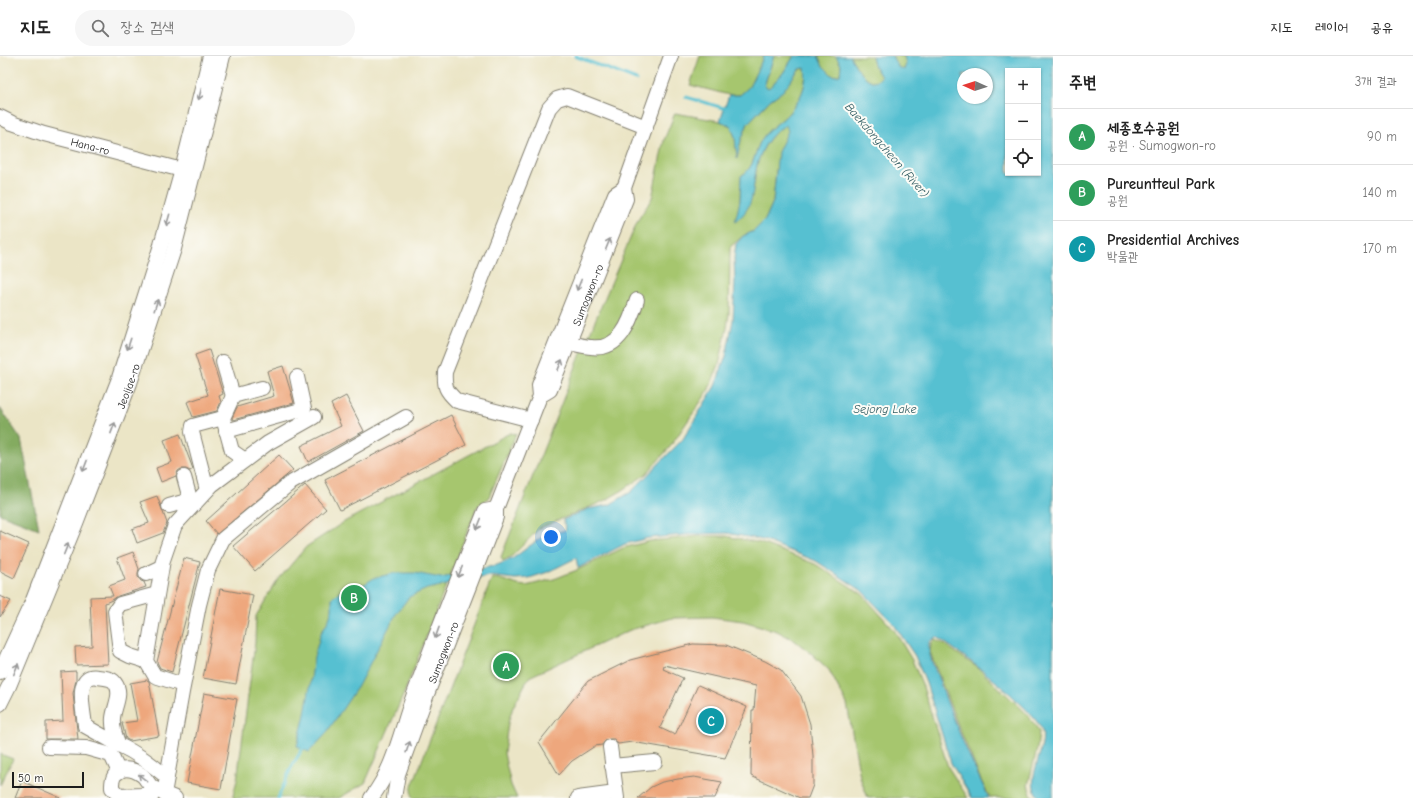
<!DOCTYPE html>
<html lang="ko">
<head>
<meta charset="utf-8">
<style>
  body { margin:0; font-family:"Comic Neue","Poor Story",sans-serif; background:#f6f6f6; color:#222 }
  .controls { position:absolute; right:12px; top:12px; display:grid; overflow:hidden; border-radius:0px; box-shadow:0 1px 3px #0004 }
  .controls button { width:36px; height:36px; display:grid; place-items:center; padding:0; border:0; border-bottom:1px solid #e0e0e0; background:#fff; color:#222; font:20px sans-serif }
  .compass { position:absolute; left:957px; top:12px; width:36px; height:36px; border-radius:50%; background:#fff; box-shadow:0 1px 3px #0004; rotate:273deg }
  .scale { position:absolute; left:12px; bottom:10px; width:72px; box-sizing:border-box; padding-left:4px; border:2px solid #1c1c1c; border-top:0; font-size:11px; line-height:14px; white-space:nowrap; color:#1c1c1c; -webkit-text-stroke:3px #fdfcf7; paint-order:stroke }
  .you { position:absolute; left:551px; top:481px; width:14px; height:14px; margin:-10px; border:3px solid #fff; border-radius:50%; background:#1a73e8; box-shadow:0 0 0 6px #1a73e833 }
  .badge { display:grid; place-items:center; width:26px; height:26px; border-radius:50%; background:#7c3aed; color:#fff; font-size:13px; font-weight:700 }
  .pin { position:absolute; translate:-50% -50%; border:2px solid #fff; box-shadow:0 1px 4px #0006 }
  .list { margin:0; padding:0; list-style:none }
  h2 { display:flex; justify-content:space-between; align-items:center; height:52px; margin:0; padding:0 16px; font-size:17px }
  h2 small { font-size:13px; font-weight:400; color:#767676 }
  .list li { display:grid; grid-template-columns:26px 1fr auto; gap:12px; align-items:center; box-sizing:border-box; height:56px; padding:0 16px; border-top:1px solid #e0e0e0 }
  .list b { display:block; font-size:15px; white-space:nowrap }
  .list p { margin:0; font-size:13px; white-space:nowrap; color:#767676 }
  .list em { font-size:13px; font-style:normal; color:#767676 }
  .icon { flex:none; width:22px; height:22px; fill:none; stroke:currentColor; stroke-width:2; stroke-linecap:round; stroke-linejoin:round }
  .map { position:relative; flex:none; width:1053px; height:742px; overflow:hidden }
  header { display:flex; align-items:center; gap:24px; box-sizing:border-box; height:56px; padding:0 20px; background:#fff; border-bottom:1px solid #e0e0e0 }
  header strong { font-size:19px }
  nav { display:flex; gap:22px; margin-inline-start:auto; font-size:14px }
  .search { width:280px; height:36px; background:#f6f6f6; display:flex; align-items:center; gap:10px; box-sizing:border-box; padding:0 14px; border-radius:22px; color:#767676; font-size:15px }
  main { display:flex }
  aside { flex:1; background:#fff }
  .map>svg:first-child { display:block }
</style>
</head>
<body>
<header>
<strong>지도</strong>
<div class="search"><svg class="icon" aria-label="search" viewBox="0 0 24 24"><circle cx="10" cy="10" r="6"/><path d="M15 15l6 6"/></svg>장소 검색</div>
<nav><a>지도</a><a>레이어</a><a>공유</a></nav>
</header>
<main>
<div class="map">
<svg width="1053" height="742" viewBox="0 0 1053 742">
  <rect width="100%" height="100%" fill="#fdfcf7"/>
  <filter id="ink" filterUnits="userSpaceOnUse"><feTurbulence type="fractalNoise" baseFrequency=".025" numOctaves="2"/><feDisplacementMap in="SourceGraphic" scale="8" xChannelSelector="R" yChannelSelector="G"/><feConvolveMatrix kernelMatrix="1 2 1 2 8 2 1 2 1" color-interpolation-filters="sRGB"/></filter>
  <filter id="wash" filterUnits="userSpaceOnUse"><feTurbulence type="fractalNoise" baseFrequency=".012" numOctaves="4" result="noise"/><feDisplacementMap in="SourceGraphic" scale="16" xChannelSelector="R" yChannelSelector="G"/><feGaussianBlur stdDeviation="0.9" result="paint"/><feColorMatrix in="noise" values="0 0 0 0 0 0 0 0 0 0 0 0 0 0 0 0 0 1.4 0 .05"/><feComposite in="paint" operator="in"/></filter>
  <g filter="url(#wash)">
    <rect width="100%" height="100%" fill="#ebe5c6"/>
    <!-- green -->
    <path fill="#a6c66e" stroke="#617145" d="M 700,0 L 764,0 L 750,31 L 740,39 L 729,39 L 690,29 Z
      M 774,0 L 794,0 L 783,17 L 769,32 L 764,31 Z
      M 818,0 L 836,0 L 841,9 L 840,19 L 833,20 L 823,10 Z
      M 850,0 L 872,0 L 874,9 L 881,21 L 876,26 C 863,24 856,11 850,0 Z
      M 892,0 L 904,0 L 906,8 L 905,14 L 898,11 Z
      M 805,12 C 808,30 799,47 786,60 C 778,68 768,73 762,83 C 753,97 756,111 741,120 L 740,145 L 736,165 C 741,156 752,139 754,129 C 755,124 755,119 756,114 C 759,96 770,78 786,68 L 789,75 L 776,114 L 773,146 L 765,164 L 754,175 L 743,180 L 730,191 L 729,257 L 727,272 L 719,309 L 708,335 L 670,391 L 646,418 L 623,434 L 604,445 L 540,472 L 512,500 L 503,505 L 501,501 L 580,300 L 638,164 L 652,142 L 664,84 L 675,57 L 720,65 L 731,70 L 735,81 L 737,101 L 741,84 L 748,67 L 770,44 L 783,34 L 799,13 Z
      M 510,377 L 516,378 L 489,441 L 477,451 L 405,635 L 365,727 L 339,742 L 234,742 L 233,739 L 237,724 L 255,587 L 256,560 L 278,524 L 306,491 L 344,466 Z
      M 700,480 L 726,480 L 761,487 L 815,508 L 862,538 L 894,574 L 912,604 L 922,628 L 948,711 L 968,742 L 868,742 L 860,721 L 847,648 L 829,614 L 812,598 L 794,584 L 777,575 L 743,565 L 712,561 L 672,562 L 630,574 L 529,621 L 513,651 L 508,667 L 504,697 L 507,712 L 511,729 L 517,742 L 412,742 L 411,733 L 492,522 L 500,523 L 518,529 L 526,530 L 554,523 L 577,514 L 623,492 L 650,485 Z
      M 935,584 L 944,588 L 978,612 L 1026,657 L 1037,672 L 1039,676 L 1037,693 L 1028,729 L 1031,739 L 1035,742 L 991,742 C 982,730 977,714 971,700 C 956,666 943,631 930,596 L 931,588 Z
      M 0,698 L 13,703 L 0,729 Z"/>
    <!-- forest -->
    <path fill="#84ab61" stroke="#50643e" d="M 0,352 L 21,383 L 39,473 L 0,458 Z"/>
    <!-- water -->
    <path fill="#56c0d1" stroke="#396e76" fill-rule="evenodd" d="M 764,0 L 774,0 L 764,30 L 769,32 L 783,17 L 794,0 L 818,0 L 823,10 L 833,20 L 840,19 L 841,9 L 836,0 L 850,0 C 856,11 863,24 876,26 L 881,21 L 874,9 L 872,0 L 892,0 L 898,11 L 904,14 L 906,8 L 904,0 L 1053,0 L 1053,742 L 1040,742 C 1022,726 1047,696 1042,675 C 1037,655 956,592 936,581 L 929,586 C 928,600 934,610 939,624 C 953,664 970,703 989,742 L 972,742 L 951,707 L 926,627 L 915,600 L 893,567 L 861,534 L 816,505 L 763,484 L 727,477 L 695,478 L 648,482 L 625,488 L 578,512 L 576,502 L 548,516 L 529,522 L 515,523 L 490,520 L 427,533 L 409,541 L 396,558 L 358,630 L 325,679 L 309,696 L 297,690 L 304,663 L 310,630 L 314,601 L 321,577 L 329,563 L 332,554 L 332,542 L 341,535 L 351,530 L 360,531 L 374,522 L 395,517 L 415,517 L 441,522 L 497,509 L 512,503 L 539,483 L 547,479 L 566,474 L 563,464 L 588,453 L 609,449 L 631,436 L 683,383 L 715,330 L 726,300 L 733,264 L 735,226 L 734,202 L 736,188 L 743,180 L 754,175 L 765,164 L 773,146 L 778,96 L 788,75 L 786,69 C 770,77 759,96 756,114 C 752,135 755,151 735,166 L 740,145 L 741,120 C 756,111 753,97 762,83 C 768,73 778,68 786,60 C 799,47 808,30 805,12 L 799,13 L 783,35 L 770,44 L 748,67 L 741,84 L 737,103 L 735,81 L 731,70 L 720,65 L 729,39 L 740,39 L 749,31 ZM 1008,15 L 1038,15 L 1038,117 L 1008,117 ZM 963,18 L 987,18 L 987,42 L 963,42 Z"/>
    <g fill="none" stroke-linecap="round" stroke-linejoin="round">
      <!-- stream -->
      <path stroke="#56c0d1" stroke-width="3" d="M 575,0 L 636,24
        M 686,41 L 727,53
        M 278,742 L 291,712 L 304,690"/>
    </g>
    <g id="blocks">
      <!-- building -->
      <path fill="#eea77d" d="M 209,294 L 223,338 L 219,340 L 221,346 L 217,355 L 193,361 L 187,346 L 208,339 L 195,299 Z
        M 283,310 L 294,347 L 233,364 L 232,362 L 237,351 L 274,340 L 267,315 Z
        M 346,340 L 364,375 L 308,406 L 301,390 L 341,370 L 331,348 Z
        M 451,359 L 466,389 L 340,454 L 325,424 Z
        M 180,378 L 193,413 L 190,415 L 186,413 L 181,413 L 178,415 L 176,420 L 161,426 L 156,412 L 172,406 L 164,384 Z
        M 279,399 L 293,414 L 217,478 L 206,465 Z
        M 305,429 L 326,453 L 255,515 L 233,490 Z
        M 157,440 L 167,467 L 163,477 L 137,487 L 132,473 L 149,467 L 140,446 Z
        M 0,475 L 29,488 L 14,522 L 0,515 Z
        M 133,496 L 139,513 L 138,517 L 138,521 L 141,525 L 144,526 L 146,531 L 118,540 L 112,544 L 105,547 L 108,608 L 76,609 L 75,591 L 92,590 L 90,541 L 113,540 L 109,530 L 125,524 L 117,502 Z
        M 184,502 L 200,506 L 172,616 L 160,612 L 157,606 Z
        M 220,533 L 253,539 L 236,628 L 203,622 Z
        M 0,540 L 11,545 L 0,561 Z
        M 693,588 L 726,589 L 765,605 L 781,614 L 801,640 L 810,668 L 813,700 L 813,729 L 808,742 L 800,742 L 751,720 L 752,654 L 754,654 L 756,630 L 664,609 L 663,613 L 683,622 L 660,672 L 675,679 L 698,629 L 747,651 L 725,702 L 632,686 L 618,688 L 614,683 L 609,683 L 605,685 L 602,689 L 595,690 L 572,705 L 559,719 L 539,686 L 588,625 L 630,604 Z
        M 76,615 L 76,624 L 73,637 L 74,647 L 78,683 L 46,683 L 46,666 L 63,665 L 61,616 Z
        M 147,624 L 149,625 L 159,680 L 130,685 L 126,683 L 122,667 L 137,665 L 130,627 Z
        M 204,637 L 237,643 L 221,733 L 187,727 Z
        M 694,721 L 722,726 L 715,742 L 638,742 L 651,731 L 662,726 L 678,723 Z
        M 22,725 L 61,742 L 15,742 Z"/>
    </g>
  </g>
  <g filter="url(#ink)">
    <use href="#blocks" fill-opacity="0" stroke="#848071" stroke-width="1"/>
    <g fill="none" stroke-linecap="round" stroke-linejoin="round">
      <defs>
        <g id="minor">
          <path id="s1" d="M 0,61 L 12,67 L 44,78 L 182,114"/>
          <path d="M 569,287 C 576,288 584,291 591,291 C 620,295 630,266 637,244"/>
          <path d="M 223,306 L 233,340"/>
          <path id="s2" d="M 540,340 L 550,334 L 626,143 L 624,132 L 671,0"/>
          <path d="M 531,364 L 457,345 C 446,335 444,331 445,316 L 549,52 L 557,43 L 567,40 L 646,71"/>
          <path d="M 226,375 L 304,353 L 297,321"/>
          <path d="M 245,404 L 232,395 L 223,362 L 233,340 L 262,332"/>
          <path d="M 184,421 L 192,450"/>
          <path d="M 207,434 L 192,376 L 193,370 L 223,362"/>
          <path d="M 169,450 L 190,444"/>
          <path d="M 146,518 L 161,511"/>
          <path d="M 146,605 L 130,600 L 120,595 L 115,555 L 120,548 L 157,538"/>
          <path d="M 0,616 L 33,544 L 118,325 L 161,189 L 182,114 L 210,0"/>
          <path d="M 183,629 L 155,620 L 146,605 L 163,504 L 175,469 L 212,429 L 268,387 L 314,361"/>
          <path id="s3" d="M 0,648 L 9,630 L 76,467 L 130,327 L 174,193 L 223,0"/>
          <path d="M 119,689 L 85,670 C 84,656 73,616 98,621 C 104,622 112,622 115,627 C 123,637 114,651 113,662 C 112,672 115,680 119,689 C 137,697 151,708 167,721"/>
          <path d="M 49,691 L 86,692 L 111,699 L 119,716"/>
          <path d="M 610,691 L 617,742"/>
          <path d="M 612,710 L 655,706"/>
          <path d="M 164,738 L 182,636 L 199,549 L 208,514 L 223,483 L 289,428 L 406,361"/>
          <path d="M 151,742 L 143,739 L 119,740 L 112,732 C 111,712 127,709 142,719 C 146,722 148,728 152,731 C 159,736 167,739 175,742"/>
          <path d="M 371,742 C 394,713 401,674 413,641 C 436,578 460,517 485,455 L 496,453"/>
          <path id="s4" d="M 394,742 L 398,718 L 424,646 L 496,461 L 496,453 L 540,340 L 539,329 L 615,138 L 624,132"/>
          <path d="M 578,742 L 616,737"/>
        </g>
      </defs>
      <!-- minor casing -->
      <use href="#minor" stroke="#848071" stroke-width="16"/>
      <!-- minor -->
      <use href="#minor" stroke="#fff" stroke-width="14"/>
    </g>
    <!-- one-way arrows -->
    <defs><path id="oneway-shaft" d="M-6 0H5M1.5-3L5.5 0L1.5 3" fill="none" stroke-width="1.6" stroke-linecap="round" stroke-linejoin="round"/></defs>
    <g stroke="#999">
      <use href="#oneway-shaft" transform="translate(200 38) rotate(104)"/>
      <use href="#oneway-shaft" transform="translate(168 164) rotate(106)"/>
      <use href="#oneway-shaft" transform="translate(608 188) rotate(-68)"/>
      <use href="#oneway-shaft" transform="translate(579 229) rotate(112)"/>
      <use href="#oneway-shaft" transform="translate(156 249) rotate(-72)"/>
      <use href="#oneway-shaft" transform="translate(129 288) rotate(108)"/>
      <use href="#oneway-shaft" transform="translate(560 309) rotate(-68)"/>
      <use href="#oneway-shaft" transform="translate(113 372) rotate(-69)"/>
      <use href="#oneway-shaft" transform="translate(85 410) rotate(111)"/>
      <use href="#oneway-shaft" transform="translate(479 468) rotate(112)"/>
      <use href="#oneway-shaft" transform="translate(66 493) rotate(-68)"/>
      <use href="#oneway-shaft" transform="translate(460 516) rotate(112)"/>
      <use href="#oneway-shaft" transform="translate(437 577) rotate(110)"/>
      <use href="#oneway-shaft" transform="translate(16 613) rotate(-68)"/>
      <use href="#oneway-shaft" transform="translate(408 691) rotate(-71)"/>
      <use href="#oneway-shaft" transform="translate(143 722) rotate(-141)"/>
    </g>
  </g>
  <g text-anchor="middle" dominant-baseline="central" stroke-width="4" stroke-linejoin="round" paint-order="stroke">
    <!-- street labels -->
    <g font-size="11" fill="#1c1c1c" stroke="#fdfcf7">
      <text stroke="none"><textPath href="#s1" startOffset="95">Hana-ro</textPath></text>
      <text stroke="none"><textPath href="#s2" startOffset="114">Sumogwon-ro</textPath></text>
      <text stroke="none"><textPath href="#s3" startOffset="343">Jeoljae-ro</textPath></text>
      <text stroke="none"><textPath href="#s4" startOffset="154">Sumogwon-ro</textPath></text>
    </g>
    <!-- water labels -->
    <g font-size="12" font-style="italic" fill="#335e64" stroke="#fdfcf7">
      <text transform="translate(887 94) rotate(49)">Baekdongcheon (River)</text>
      <text x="885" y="353">Sejong Lake</text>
    </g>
  </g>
</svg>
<div class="controls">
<button>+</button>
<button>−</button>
<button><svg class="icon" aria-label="locate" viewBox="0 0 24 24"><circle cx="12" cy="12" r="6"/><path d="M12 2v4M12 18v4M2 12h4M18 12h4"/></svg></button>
</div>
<svg class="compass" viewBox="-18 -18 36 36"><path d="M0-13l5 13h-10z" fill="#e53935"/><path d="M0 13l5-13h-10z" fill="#767676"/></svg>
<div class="scale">50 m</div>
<div class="you"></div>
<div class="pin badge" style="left:506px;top:610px;background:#2e9e5b">A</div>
<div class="pin badge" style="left:354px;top:542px;background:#2e9e5b">B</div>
<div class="pin badge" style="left:711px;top:665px;background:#0f9aa8">C</div>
</div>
<aside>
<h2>주변<small>3개 결과</small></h2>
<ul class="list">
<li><span class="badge" style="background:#2e9e5b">A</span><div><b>세종호수공원</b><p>공원 · Sumogwon-ro</p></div><em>90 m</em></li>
<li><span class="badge" style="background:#2e9e5b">B</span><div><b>Pureuntteul Park</b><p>공원</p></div><em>140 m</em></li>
<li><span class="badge" style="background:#0f9aa8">C</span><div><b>Presidential Archives</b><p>박물관</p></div><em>170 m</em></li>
</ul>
</aside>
</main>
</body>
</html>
